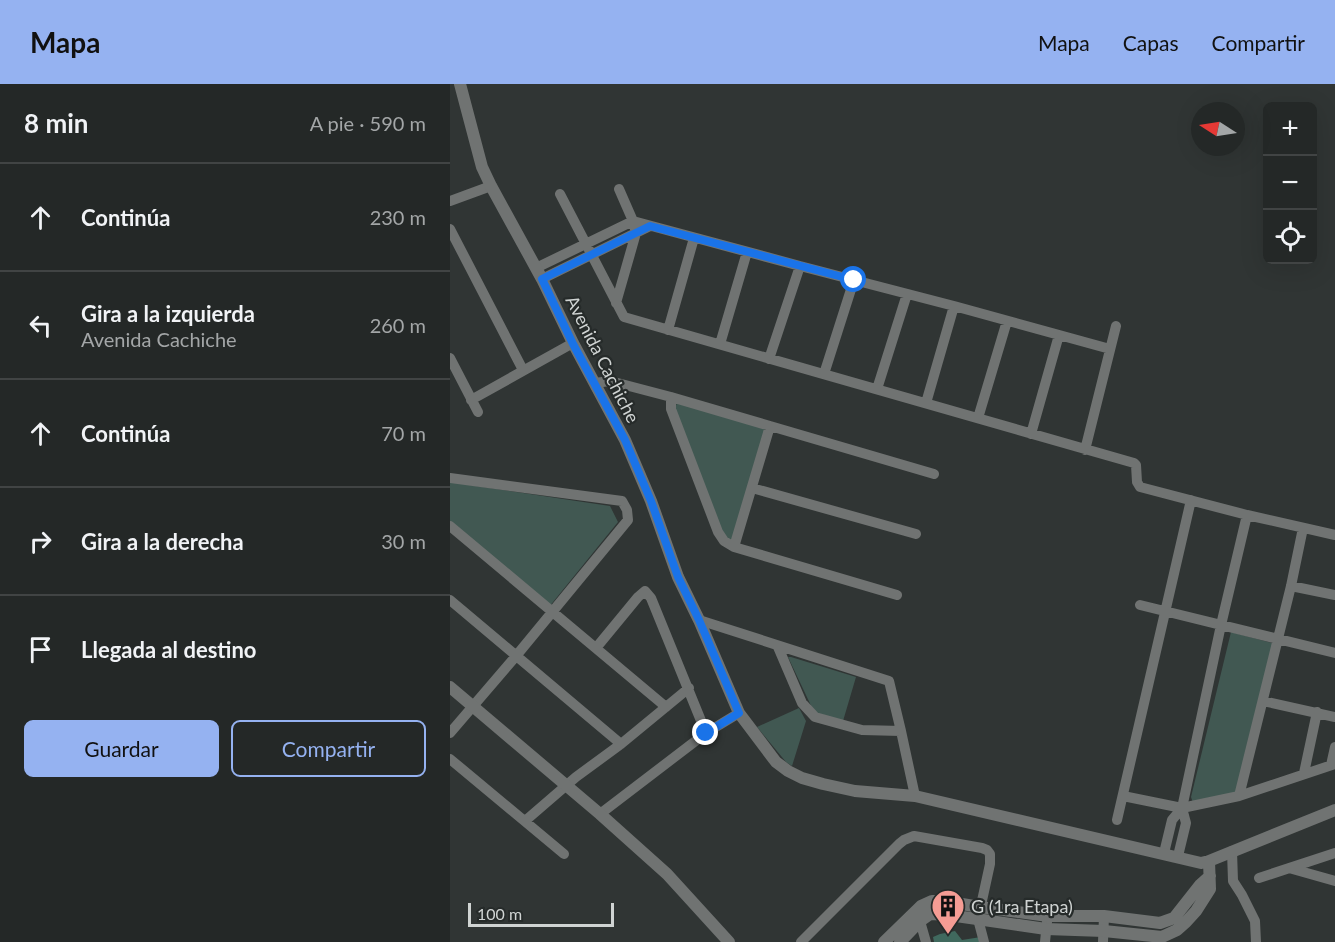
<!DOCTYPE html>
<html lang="es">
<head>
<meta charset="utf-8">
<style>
  body { margin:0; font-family:Lato,sans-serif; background:#303433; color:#f1f3f6 }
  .controls { position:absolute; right:18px; top:18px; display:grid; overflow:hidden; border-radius:9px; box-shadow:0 6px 24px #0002 }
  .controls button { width:54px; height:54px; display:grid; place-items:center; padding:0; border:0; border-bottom:2px solid #414444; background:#242827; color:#f1f3f6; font:30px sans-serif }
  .compass { position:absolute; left:741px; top:18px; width:54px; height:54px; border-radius:50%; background:#242827; box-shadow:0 6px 24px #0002; rotate:282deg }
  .scale { position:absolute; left:18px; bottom:15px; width:146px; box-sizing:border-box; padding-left:6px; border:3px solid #d0d4d3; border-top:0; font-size:16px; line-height:21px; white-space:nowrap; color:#d0d4d3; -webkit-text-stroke:4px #262b2a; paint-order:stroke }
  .stop { position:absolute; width:18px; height:18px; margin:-14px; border:4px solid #1a73e8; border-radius:50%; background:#fff }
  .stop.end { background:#1a73e8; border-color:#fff; box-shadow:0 2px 6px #0008 }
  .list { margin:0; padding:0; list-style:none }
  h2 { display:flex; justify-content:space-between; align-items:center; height:78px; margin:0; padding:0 24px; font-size:26px }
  h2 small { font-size:20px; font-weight:400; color:#a3a6a7 }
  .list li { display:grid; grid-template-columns:39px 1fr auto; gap:18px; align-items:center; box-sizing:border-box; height:108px; padding:0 24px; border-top:2px solid #414444 }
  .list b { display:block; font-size:22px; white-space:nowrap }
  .list p { margin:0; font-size:20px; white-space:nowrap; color:#a3a6a7 }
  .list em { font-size:20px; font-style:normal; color:#a3a6a7 }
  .actions { display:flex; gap:12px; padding:18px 24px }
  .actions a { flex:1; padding:14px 0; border:2px solid #95b2f1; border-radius:9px; text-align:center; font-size:21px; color:#95b2f1 }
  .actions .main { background:#95b2f1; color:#111 }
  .icon { flex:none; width:33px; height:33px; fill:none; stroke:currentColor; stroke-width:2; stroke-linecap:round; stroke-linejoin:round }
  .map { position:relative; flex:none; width:885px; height:858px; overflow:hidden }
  header { display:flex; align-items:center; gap:36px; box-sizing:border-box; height:84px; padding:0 30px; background:#95b2f1; color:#111 }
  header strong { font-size:28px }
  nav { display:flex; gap:33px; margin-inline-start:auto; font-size:21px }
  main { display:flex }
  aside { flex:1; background:#242827 }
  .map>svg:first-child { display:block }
</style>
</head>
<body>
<header>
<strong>Mapa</strong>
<nav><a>Mapa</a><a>Capas</a><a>Compartir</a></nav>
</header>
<main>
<aside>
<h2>8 min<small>A pie · 590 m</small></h2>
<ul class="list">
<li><svg class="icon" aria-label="ahead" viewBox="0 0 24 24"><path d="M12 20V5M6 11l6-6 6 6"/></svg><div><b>Continúa</b></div><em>230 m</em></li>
<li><svg class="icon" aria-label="left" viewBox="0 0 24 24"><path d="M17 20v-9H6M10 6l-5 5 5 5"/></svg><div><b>Gira a la izquierda</b><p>Avenida Cachiche</p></div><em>260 m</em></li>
<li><svg class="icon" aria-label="ahead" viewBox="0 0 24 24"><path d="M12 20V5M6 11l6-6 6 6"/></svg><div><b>Continúa</b></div><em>70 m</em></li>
<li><svg class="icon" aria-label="right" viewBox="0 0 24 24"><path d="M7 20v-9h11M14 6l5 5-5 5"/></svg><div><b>Gira a la derecha</b></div><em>30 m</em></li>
<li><svg class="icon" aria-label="arrive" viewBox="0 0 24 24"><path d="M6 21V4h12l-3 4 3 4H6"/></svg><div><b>Llegada al destino</b></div></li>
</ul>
<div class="actions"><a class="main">Guardar</a><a>Compartir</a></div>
</aside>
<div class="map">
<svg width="885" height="858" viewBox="0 0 885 858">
  <rect width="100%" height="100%" fill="#303534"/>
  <!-- green -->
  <path fill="#415852" d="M 227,319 L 315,344 L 285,454 L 279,456 L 271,446 L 225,324 Z
    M 0,398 L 160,422 L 168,438 L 99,523 L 0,440 Z
    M 781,548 L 829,561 L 792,709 L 743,719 L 741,713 Z
    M 338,573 L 341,573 L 406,593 L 393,637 L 364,628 Z
    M 349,624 L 356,637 L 342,682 L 336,678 L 307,643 Z"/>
  <!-- building -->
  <path fill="#40695e" d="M 505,847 L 512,856 L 531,853 L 532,858 L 484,858 L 483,853 L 490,850 Z"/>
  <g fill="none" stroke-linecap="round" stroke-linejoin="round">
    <!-- minor -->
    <path stroke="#707372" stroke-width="10" d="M 110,110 L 174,233 L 684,379 L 686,381 L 687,398 L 690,403 L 797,431 L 885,451
      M 0,117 L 41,102
      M 0,145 L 73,286
      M 86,184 L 183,137 L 350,182
      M 92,195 L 200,142
      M 166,219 L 186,149 L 183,137 L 169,105
      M 218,246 L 244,154
      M 270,260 L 297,168
      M 0,274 L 28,328
      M 319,275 L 350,182 L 504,222
      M 374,290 L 404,196
      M 145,299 L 160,297 L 221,313 L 484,390
      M 427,305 L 457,210
      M 221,313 L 221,325 L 268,448 L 274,457 L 284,463 L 447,511
      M 21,316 L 123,259
      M 476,319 L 504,222 L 660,265
      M 528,334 L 557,237
      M 581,350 L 609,251
      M 635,366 L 666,242
      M 0,394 L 172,417 L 177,426 L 178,436 L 66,572 L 0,649
      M 302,404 L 466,450
      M 0,442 L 216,623
      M 284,463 L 320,342
      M 841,502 L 885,511
      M 0,516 L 171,660
      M 690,521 L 885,569
      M 249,536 L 439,597 L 451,647 L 465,712
      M 328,563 L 352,619 L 365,633 L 412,646 L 451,647
      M 146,564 L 188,513 L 195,507 L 201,514 L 256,649
      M 813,617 L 885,633
      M 0,675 L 114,770
      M 881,681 L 885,663
      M 854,689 L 867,628
      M 673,712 L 732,724 L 789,712 L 885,680
      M 789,712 L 841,502 L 853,444
      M 150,730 L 256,649 L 289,629
      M 667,736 L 741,416
      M 75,737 L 126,693 L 171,660 L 239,604
      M 782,767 L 783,797 L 792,811 L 805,837 L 806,858
      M 714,769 L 722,736 L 732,724 L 771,541 L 797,431
      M 728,772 L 736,739 L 732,724
      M 839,784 L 885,797
      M 809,794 L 885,769
      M 467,833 L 470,837 L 476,858
      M 351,858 L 449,760 L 454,756 L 464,752 L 532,764 L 537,766 L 540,770 L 540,780 L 528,835 L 534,858
      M 595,858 L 597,838
      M 653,858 L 654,832"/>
    <!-- tertiary -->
    <path stroke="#707372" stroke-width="12" d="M 10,0 L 32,83 L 41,102 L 92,195 L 123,259 L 175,356 L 201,417 L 228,493 L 249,536 L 289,629 L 326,678 L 338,687 L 352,694 L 373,700 L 405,707 L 465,712 L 751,779 L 759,777 L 885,726
      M 0,603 L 150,730 L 217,790 L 279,858
      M 434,858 L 471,822 L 482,817 L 494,817 L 530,823 L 598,832 L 654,832 L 710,839 L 724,834 L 750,801 L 760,792
      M 450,858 L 470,837 L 480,830 L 499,831 L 596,845 L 654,847 L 712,853 L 727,846 L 736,838 L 746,827 L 760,805 L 759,777"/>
  </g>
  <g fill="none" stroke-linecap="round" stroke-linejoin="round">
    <!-- route -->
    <path stroke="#1a73e8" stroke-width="8" d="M 256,649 L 289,629 L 249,536 L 228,493 L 201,417 L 175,356 L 123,260 L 92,195 L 200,142 L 404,196"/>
  </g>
  <!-- icons -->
  <defs>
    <symbol id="building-pin" viewBox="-11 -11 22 30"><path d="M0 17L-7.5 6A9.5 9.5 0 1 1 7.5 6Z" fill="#f59c94" stroke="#262b2a"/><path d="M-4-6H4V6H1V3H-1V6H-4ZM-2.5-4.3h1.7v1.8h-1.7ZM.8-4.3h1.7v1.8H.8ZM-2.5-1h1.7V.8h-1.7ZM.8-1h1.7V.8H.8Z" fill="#111"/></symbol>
  </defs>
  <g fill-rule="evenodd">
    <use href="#building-pin" x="479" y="803" width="38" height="52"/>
  </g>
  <g text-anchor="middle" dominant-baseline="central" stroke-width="4.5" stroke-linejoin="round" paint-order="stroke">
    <!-- street labels -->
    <g font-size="18" fill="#d0d4d3" stroke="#262b2a">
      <text transform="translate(153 275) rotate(63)">Avenida Cachiche</text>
    </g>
    <!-- poi labels -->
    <g font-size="18" fill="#d0d4d3" stroke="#262b2a" text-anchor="start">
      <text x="521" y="822">G (1ra Etapa)</text>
    </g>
  </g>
</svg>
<div class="controls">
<button>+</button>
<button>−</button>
<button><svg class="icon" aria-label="locate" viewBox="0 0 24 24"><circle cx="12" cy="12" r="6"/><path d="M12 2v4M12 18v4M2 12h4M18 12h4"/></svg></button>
</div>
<svg class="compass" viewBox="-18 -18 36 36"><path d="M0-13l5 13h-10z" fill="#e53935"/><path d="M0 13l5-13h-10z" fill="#a3a6a7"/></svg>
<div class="scale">100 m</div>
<div class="stop" style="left:404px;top:196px"></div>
<div class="stop end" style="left:256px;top:649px"></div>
</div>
</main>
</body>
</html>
